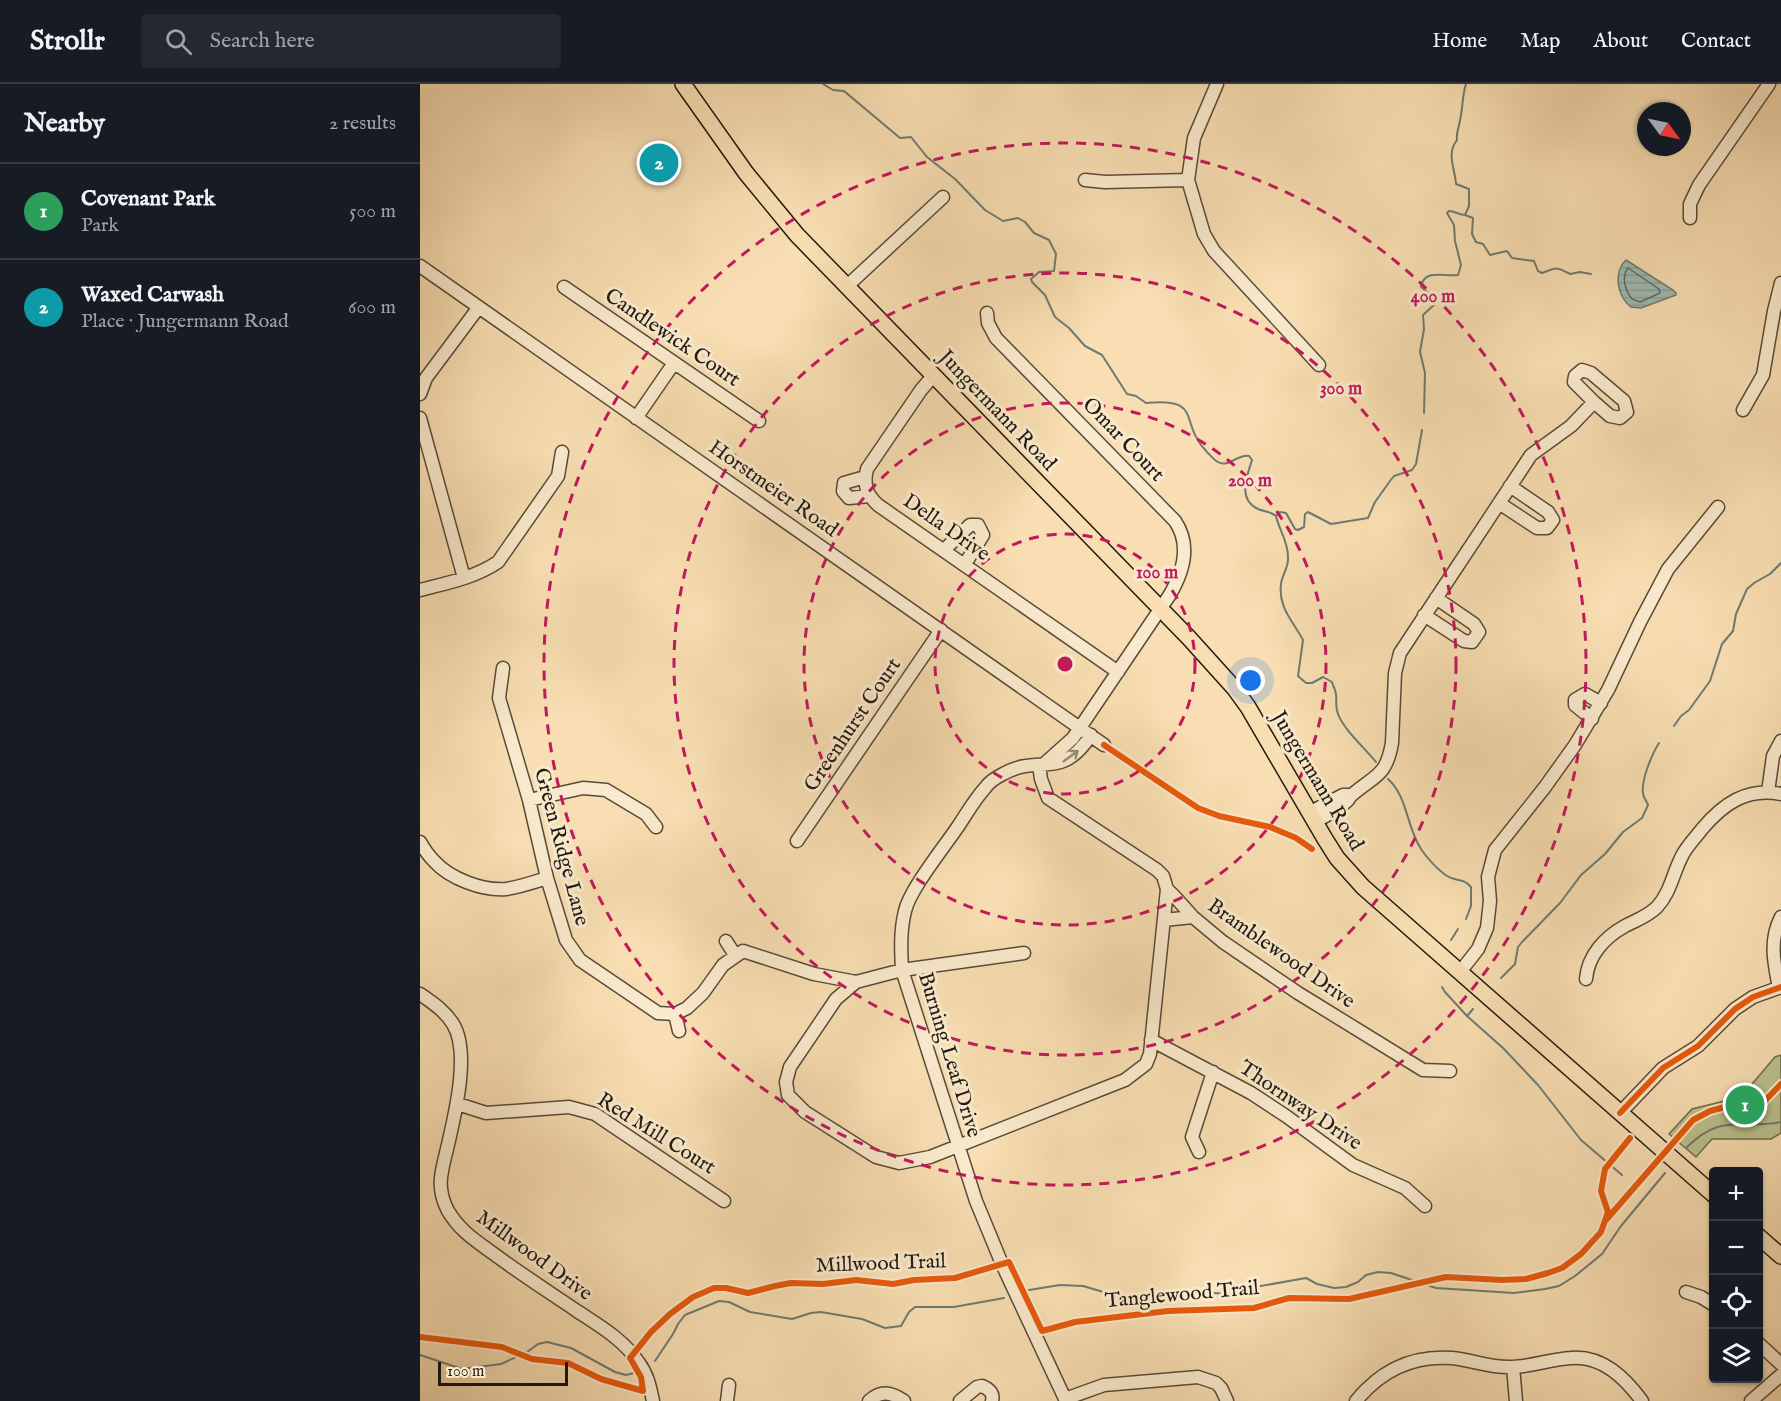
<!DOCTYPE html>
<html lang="en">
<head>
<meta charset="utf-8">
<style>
  body { margin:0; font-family:"IM FELL English",serif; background:#242831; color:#f1f3f6 }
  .controls { position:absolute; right:18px; bottom:18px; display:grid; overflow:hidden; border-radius:6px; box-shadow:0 2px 4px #0004 }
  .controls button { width:54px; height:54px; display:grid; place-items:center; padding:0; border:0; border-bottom:2px solid #363941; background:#171b24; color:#f1f3f6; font:30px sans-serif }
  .compass { position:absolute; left:1217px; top:18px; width:54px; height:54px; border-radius:50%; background:#171b24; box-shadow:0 2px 4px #0004; rotate:123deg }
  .scale { position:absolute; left:18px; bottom:15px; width:130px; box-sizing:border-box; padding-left:6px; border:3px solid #211a11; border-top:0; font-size:16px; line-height:21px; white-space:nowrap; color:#211a11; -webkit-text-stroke:4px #faeacd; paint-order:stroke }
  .you { position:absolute; left:831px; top:597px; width:21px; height:21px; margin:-15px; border:4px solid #fff; border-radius:50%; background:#1a73e8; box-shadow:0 0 0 9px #1a73e833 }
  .badge { display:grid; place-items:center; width:39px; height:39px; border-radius:50%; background:#d93025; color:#fff; font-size:20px; font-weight:700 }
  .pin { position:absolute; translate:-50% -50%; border:3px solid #fff; box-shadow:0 2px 6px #0006 }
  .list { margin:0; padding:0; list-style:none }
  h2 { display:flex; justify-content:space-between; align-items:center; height:78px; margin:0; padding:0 24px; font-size:26px }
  h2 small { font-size:20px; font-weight:400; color:#9ea1a6 }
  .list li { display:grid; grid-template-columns:39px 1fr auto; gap:18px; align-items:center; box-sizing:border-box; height:96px; padding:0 24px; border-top:2px solid #363941 }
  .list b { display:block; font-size:22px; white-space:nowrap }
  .list p { margin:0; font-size:20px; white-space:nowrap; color:#9ea1a6 }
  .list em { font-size:20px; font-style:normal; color:#9ea1a6 }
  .icon { flex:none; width:33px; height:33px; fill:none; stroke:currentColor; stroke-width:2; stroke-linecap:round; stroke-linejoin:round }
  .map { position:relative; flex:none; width:1361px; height:1317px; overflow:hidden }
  header { display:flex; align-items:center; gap:36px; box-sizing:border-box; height:84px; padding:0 30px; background:#171b24; border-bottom:2px solid #363941 }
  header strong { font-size:28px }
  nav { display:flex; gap:33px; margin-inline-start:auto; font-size:21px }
  .search { width:420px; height:54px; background:#242831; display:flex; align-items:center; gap:15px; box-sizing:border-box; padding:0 21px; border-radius:6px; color:#9ea1a6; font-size:22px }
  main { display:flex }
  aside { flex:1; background:#171b24 }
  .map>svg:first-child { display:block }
</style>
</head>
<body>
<header>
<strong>Strollr</strong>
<div class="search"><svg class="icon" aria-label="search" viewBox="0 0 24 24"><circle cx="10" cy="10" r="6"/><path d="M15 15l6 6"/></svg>Search here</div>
<nav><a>Home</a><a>Map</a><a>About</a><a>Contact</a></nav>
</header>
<main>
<aside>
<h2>Nearby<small>2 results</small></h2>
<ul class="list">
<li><span class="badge" style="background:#2e9e5b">1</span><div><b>Covenant Park</b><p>Park</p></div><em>500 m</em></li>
<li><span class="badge" style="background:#0f9aa8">2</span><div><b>Waxed Carwash</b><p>Place · Jungermann Road</p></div><em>600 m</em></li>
</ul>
</aside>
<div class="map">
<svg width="1361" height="1317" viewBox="0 0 1361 1317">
  <defs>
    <pattern id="water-rules" width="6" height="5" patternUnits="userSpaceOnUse" patternTransform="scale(1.5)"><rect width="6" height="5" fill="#9fbbb3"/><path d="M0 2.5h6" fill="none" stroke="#89a099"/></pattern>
  </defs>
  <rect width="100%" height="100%" fill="#f8deb2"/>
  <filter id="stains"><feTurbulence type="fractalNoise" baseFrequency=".00333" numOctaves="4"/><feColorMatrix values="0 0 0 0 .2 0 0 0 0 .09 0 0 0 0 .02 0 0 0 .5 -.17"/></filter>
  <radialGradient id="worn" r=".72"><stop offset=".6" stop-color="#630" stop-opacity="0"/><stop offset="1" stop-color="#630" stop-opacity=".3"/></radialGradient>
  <!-- park -->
  <path fill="#bcc18d" stroke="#6e6e4f" stroke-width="1.5" d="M 1361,971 L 1361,1049 L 1351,1055 L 1292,1055 L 1276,1073 L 1249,1050 L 1272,1025 L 1321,1013 L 1355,973 Z"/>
  <!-- water -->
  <path fill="url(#water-rules)" stroke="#6d7b72" stroke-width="1.5" d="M 1206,176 L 1253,206 L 1256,209 L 1256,211 L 1221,224 L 1211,223 C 1197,212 1193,188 1206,176 Z"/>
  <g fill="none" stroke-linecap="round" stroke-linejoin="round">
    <!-- shore -->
    <path stroke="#606a62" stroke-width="1.5" d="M 1208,184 L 1239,205 L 1240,209 L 1220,218 L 1212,215 C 1205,206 1201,193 1208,184 Z"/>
    <!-- stream -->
    <path stroke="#6d7b72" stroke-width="2" d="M 403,0 L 413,6 L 424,7 L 480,54 L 491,53 L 507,73 L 535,95 L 565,126 L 583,137 L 598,134 L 605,138 L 614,149 L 629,156 L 636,170 L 634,187 L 619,188 L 611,195 L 612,198 L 625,211 L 635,233 L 649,244 L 665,262 L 682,271 L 707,310 L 716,312 L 726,319 C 785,314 757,337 787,368 C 790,371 794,376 798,378 C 808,384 818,370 829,372 L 832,376 C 827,392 817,415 838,425 C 845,428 850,427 856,432
      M 1045,131 L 1053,134 L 1052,150 L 1056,158 L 1063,160 L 1070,171 L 1087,167 L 1092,174 L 1114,177 L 1118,187 L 1122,189 C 1138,183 1136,183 1150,190 L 1160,188 L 1171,190
      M 1004,329 L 1005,289 L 1000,268 L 1004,245 L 1003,231 L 1015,220 L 1017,216 L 1001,203 C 1004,184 1025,193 1038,191 L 1041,181 L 1035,157 L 1034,141 L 1027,129 L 1029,127 C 1035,127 1039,131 1045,131 L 1049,122 L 1049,105 L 1036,100 C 1035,84 1026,70 1037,56 C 1036,47 1039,45 1040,36 C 1043,24 1042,12 1046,0
      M 1254,642 L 1261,632 L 1269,626 L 1290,597 L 1302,560 L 1313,547 L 1316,530 L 1327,505 L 1334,499 L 1350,490 L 1361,479
      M 956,678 C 944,663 924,646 918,630 C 915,623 917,618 916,611 C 916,607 913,602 912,598 L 903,593 L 892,599 L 886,599 L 878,592 L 883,556 C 873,537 858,524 861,500 C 862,491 869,483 868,473 C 868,457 859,446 856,432 L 860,428 L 866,429 L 875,445 L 878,446 L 884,443 L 885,430 L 888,428 L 911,440 L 948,434 L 955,418 L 970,397 L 974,392 L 992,386 L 996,380 L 1002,346
      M 968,695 C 988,713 986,742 1001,765 C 1007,774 1018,786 1027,792 C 1036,798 1042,793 1051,803 L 1051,822 L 1046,835
      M 1031,856 L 1038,845
      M 1081,894 L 1095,880 L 1098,863 L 1102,858 L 1140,819 L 1161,791 L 1185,770 L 1203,748 L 1222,734 L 1228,721 C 1227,717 1223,714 1223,709 C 1221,696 1232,670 1239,659
      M 1022,903 L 1025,908 L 1047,932 L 1083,964 L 1118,1001 L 1161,1056 L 1202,1091
      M 1047,932 L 1053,925
      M 1266,1064 C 1302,1028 1319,1046 1361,1038
      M 609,1206 L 640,1201 L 663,1202 L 697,1212 L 743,1218 L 792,1209 L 812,1210 L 824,1205 L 886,1194 L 897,1200 L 914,1204 L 926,1203 L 938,1198 L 946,1191 L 958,1188 L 971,1189 L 1016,1204 L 1094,1209 L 1125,1205 L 1139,1202 L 1155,1192 L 1182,1170 L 1201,1142 L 1245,1089
      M 0,1271 L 42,1285 L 81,1280 L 107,1268 L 118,1260 L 127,1258 L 151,1264 L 195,1288 L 206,1291 L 214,1289
      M 235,1277 L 253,1250 L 258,1240 L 265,1231 L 299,1217 L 309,1218 L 330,1228 L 372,1235 L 391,1229 L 401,1228 L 442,1235 L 465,1244 L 481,1242 L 489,1228 L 495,1223 L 534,1223 L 584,1214"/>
    <defs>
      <path id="minor" d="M 797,0 L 774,54 L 768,96 L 784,150 L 794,167 L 899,281
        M 665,96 L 685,98 L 768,96
        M 1270,134 L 1270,120 L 1279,101 L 1349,0
        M 0,182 L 684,661
        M 144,203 L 339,337
        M 426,203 L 523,113
        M 567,229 L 568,239 L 576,254 L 755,437 C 772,462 763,489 749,512 L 653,654 L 624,680
        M 513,292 L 501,306 L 447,385 C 443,401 447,411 458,421 L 698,588
        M 0,310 L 6,294 L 59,223
        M 1323,326 L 1343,291 L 1354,227 L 1361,199
        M 0,334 L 44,494
        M 216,334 L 254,279
        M 445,393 L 424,399 L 423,407 L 429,414 L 449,412
        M 1079,419 L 1117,444 L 1127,444 L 1133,436 L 1128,428 L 1090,402
        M 524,466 L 550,441 L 558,441 L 563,451 L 545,480
        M 0,506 C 27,499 54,494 78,478 L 138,392 L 142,368
        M 1004,531 L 1044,557 L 1052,558 L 1059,548 L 1054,540 L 1016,514
        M 83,584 L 79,614 L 109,716 L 127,794 L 146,856 L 160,876 L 238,929 L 255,930 L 267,924 L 283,909 L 303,881 L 323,867 L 394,890 L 436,898
        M 1172,635 L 1155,621 L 1155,616 L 1165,610 L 1181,619
        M 619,681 L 621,695 L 628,714 L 737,786 L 743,792 L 747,805 L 755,813 L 773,833 L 803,858 L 878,909 L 1003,986 L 1030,987
        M 1348,708 L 1353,672 L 1361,657
        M 109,716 L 163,704 L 186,706 L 226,730 L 236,743
        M 889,729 L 923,711 L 928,711
        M 895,738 C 905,732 918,726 927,717 C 931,713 928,714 933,710 C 955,691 966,693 972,659 L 975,589 L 980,569 L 1111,371 L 1151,342 L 1174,318 L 1190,332 L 1200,334 L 1207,328 L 1204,317 L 1171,289 L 1162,286 L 1155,292 L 1154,298 L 1174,318
        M 377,757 L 521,546
        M 0,758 C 4,765 9,772 14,777 C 30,795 63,807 86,805 C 100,803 114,798 127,794
        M 744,836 L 773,833
        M 306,857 L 315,871
        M 604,869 L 482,886 L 436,898 L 416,915 L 370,983 L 366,998 L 368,1011 L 385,1028 L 456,1073 L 479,1079 L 510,1073 L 705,996 L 726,980 L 730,970 L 747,805
        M 1040,888 L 1058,865 L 1067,844 L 1070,817 L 1068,793 L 1075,766 L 1125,703 L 1155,661 L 1188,606 L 1220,538 L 1248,485 L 1298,423
        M 1166,895 C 1168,871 1185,853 1205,842 C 1216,836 1227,833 1237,823 C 1251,808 1253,788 1263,770 C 1268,761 1276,753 1282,745 C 1303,720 1327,703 1361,710
        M 1359,904 C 1354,879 1349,856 1361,833
        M 0,910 C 13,919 25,927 33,940 C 51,969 34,1034 27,1065 C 21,1089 16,1104 28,1127 C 41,1148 55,1156 74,1170 C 101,1190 129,1208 157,1227 C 180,1242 204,1256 219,1279 C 228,1291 230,1303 233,1317
        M 255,930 L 259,947
        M 731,956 L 831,1009 L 866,1032 L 933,1081 L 985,1104 L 1005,1122
        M 38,1020 L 66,1029 L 149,1023 L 175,1030 L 304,1117
        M 1200,1029 L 1243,984 L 1278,962 L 1315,925 L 1333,913 L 1361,903
        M 779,1068 L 772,1053 L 793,988
        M 1266,1208 L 1281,1213 L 1294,1221
        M 1338,1259 L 1361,1280
        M 1093,1283 L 1096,1317
        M 645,1315 L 684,1301 L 778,1293 L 796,1299 L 801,1304 L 807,1317
        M 307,1317 L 309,1301
        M 449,1317 C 461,1306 471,1308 484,1317
        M 540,1317 L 557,1303 L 562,1302 C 569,1305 574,1309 572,1317
        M 646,1317 L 582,1180 L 556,1117 L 482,886 C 481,866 480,847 485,827 C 490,805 525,762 539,741 C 547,729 555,715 565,704 C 569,698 577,693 583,690 C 620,669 640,698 671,651
        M 936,1317 C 961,1286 992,1271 1032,1274 C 1052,1276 1071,1284 1091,1283 C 1111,1283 1131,1275 1151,1274 C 1182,1271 1205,1294 1222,1317
        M 1331,1317 L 1361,1291"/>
      <path id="major" d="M 263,0 L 326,89 L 377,151 L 769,554 L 815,605 L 828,623 L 905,755 L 917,774 L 943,803 L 1294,1111
        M 1338,1152 L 1361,1172"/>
    </defs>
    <!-- minor casing -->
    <use href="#minor" stroke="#574b39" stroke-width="15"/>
    <!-- major casing -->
    <use href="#major" stroke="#211a11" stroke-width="18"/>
    <!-- minor -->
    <use href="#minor" stroke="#faeacd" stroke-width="12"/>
    <!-- major -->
    <use href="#major" stroke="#f8deb2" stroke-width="15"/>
    <defs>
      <path id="cycleway" d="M 684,661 L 778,724 L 799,732 L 850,743 L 876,754 L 892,765
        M 1200,1029 L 1243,984 L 1278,962 L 1315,925 L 1333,913 L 1361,903
        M 1186,1136 L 1273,1036 L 1290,1027 L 1305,1023 L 1334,1028 L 1361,1000
        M 0,1253 L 82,1263 L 112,1275 L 148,1279 L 181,1295 L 223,1307 L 221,1293 L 210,1274 L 231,1248 L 250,1230 L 273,1213 L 294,1204 L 306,1204 L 328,1209 L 355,1202 L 371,1199 L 403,1200 L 436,1196 L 473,1200 L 494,1196 L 535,1194 L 589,1178 L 622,1247 L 655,1238 L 748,1227 L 834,1224 L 869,1214 L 929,1215 L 1026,1193 L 1082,1196 L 1106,1195 L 1128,1189 L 1142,1184 L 1161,1170 L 1181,1148 L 1188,1128 L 1181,1107 L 1185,1085 L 1210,1054"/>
    </defs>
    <!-- cycleway casing -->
    <use href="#cycleway" stroke="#faeacd" stroke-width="10"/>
    <!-- cycleway -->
    <use href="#cycleway" stroke="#e8590c" stroke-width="6"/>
  </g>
  <!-- one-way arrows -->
  <defs><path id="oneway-shaft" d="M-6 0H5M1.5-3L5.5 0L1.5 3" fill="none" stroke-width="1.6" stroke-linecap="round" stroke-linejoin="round" transform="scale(1.5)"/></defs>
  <use stroke="#988c78" href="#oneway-shaft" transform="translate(651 672) rotate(-36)"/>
  <!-- distance rings -->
  <g fill="none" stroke="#c2185b" stroke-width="3" stroke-dasharray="10 8">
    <circle cx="645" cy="580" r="130"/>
    <circle cx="645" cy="580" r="261"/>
    <circle cx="645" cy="580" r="391"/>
    <circle cx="645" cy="580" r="521"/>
  </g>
  <g text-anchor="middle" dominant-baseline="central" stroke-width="6" stroke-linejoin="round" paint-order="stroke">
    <!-- street labels -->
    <g font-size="21" fill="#211a11" stroke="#faeacd">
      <text transform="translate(252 254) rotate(34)">Candlewick Court</text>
      <text transform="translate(577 327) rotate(46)">Jungermann Road</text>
      <text transform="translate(703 356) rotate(46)">Omar Court</text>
      <text transform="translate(353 405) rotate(35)">Horstmeier Road</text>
      <text transform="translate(526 444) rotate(35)">Della Drive</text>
      <text transform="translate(433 641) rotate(-56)">Greenhurst Court</text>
      <text transform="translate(897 697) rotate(59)">Jungermann Road</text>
      <text transform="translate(141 763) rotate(75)">Green Ridge Lane</text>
      <text transform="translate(861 870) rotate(35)">Bramblewood Drive</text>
      <text transform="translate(529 971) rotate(73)">Burning Leaf Drive</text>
      <text transform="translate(880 1022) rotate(34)">Thornway Drive</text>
      <text transform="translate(236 1050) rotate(32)">Red Mill Court</text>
      <text transform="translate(114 1172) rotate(36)">Millwood Drive</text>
      <text transform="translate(461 1180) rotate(-2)">Millwood Trail</text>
      <text transform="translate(762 1211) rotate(-5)">Tanglewood Trail</text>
    </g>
  </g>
  <circle cx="645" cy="580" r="9" fill="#c2185b" stroke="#faeacd" stroke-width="3"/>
  <g font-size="18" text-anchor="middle" font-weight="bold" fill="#c2185b" stroke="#faeacd" stroke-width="6" stroke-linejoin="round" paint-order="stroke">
    <text x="1013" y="218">400 m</text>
    <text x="921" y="310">300 m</text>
    <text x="830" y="402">200 m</text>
    <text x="737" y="494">100 m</text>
  </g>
  <rect width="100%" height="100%" filter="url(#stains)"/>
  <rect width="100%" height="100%" fill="url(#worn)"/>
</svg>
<div class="controls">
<button>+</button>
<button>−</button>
<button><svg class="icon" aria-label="locate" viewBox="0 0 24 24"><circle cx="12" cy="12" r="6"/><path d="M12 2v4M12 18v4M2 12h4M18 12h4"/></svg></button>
<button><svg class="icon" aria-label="layers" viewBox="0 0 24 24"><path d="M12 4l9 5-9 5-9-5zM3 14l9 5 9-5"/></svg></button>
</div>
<svg class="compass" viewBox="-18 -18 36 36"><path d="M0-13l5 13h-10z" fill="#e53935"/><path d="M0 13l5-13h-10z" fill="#9ea1a6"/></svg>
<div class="scale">100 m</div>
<div class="you"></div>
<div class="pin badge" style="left:1325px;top:1021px;background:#2e9e5b">1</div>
<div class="pin badge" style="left:239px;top:79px;background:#0f9aa8">2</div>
</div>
</main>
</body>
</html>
